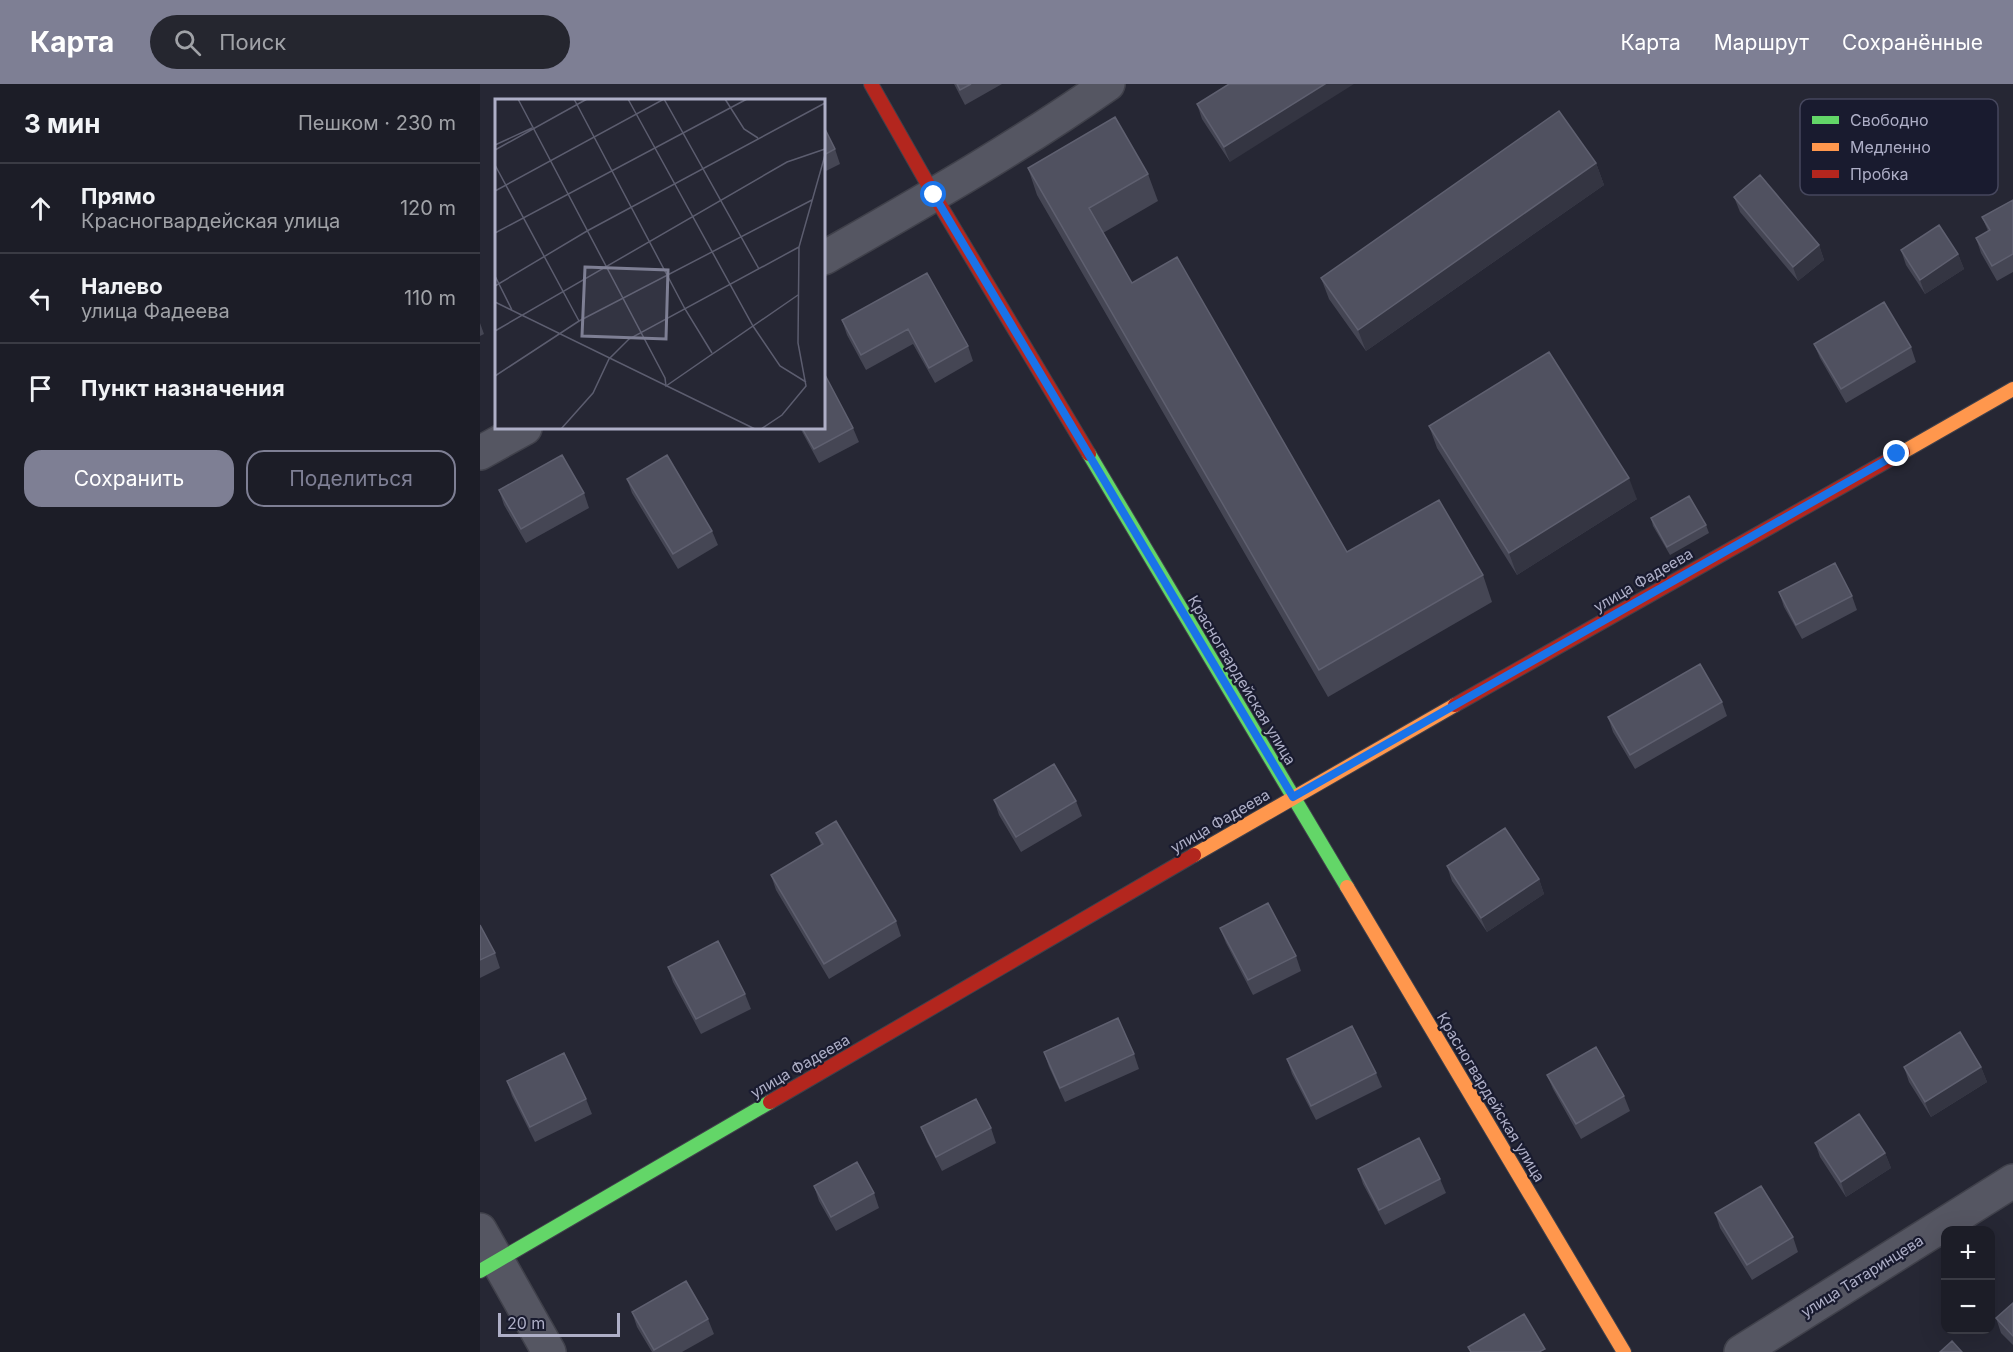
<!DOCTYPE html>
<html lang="ru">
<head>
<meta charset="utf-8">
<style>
  body { margin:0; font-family:Inter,sans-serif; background:#25262f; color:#f1f3f6 }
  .controls { position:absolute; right:18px; bottom:18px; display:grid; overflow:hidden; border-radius:12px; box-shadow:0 6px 24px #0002 }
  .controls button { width:54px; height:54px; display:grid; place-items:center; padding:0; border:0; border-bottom:2px solid #3a3b44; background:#1c1d27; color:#f1f3f6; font:30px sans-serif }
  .scale { position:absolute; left:18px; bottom:15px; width:122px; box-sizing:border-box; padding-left:6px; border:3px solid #aeafc7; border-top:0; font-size:16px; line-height:21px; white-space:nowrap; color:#aeafc7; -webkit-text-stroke:4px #191b2f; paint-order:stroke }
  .stop { position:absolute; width:18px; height:18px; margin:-14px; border:4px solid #1a73e8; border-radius:50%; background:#fff }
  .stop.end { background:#1a73e8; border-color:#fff; box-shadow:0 2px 6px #0008 }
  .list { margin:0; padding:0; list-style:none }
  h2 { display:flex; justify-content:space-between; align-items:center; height:78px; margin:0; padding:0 24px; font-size:26px }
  h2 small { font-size:20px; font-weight:400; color:#a0a2a7 }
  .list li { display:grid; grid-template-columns:39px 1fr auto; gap:18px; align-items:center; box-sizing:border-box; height:90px; padding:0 24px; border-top:2px solid #3a3b44 }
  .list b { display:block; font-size:22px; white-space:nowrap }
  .list p { margin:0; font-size:20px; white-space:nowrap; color:#a0a2a7 }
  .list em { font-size:20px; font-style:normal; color:#a0a2a7 }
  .actions { display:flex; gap:12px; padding:18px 24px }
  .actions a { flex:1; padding:14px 0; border:2px solid #7e7f94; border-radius:18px; text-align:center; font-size:21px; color:#7e7f94 }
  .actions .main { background:#7e7f94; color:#fff }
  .icon { flex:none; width:33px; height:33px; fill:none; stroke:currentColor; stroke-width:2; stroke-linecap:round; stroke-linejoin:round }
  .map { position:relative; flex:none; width:1533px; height:1268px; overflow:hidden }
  header { display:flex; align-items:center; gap:36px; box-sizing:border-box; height:84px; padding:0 30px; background:#7e7f94; color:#fff }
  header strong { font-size:28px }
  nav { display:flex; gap:33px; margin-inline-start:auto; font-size:21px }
  .search { width:420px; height:54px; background:#25262f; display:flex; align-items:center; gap:15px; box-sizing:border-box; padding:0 21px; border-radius:33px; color:#a0a2a7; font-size:22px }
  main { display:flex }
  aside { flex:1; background:#1c1d27 }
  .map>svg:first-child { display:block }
</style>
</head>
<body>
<header>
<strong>Карта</strong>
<div class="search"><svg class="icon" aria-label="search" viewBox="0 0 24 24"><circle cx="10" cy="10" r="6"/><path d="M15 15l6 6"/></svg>Поиск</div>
<nav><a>Карта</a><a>Маршрут</a><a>Сохранённые</a></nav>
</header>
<main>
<aside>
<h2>3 мин<small>Пешком · 230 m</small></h2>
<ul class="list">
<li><svg class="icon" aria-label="ahead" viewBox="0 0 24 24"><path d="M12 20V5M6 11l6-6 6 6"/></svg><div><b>Прямо</b><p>Красногвардейская улица</p></div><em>120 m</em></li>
<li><svg class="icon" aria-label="left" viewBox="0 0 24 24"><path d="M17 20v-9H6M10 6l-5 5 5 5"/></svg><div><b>Налево</b><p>улица Фадеева</p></div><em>110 m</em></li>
<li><svg class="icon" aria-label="arrive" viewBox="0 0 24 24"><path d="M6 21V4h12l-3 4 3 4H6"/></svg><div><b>Пункт назначения</b></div></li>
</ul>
<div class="actions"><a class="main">Сохранить</a><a>Поделиться</a></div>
</aside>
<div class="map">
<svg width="1533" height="1268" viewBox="0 0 1533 1268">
  <rect width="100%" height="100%" fill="#262734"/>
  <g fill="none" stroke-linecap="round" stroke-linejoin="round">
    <defs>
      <path id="street" d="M 344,174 C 440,119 537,64 628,0
        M 0,369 L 45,344
        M 0,1146 L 69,1268
        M 1261,1268 L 1533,1097"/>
      <path id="fast" d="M 609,370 L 867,803
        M 0,1187 L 290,1018"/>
      <path id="slow" d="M 1423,368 L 1533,305
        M 714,771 L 975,621
        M 867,803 L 1144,1268"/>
      <path id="jam" d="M 391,0 L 454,111 L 609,370
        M 975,621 L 1423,368
        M 290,1018 L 714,771"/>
    </defs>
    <!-- street casing -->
    <use href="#street" stroke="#40414b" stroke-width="36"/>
    <!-- fast casing -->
    <use href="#fast" stroke="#40414b" stroke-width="16"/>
    <!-- slow casing -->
    <use href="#slow" stroke="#40414b" stroke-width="16"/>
    <!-- jam casing -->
    <use href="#jam" stroke="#40414b" stroke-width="16"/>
    <!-- street -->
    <use href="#street" stroke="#555662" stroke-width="33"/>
    <!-- fast -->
    <use href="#fast" stroke="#63d668" stroke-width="14"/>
    <!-- slow -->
    <use href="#slow" stroke="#ff974d" stroke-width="14"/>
    <!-- jam -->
    <use href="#jam" stroke="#b3261e" stroke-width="14"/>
  </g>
  <!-- wall -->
  <path fill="#454654" d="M 474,0 L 522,0 L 485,21 Z
    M 749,0 L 750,78 L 722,35 L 717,20 Z
    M 344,43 L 355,65 L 360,80 L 344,88 Z
    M 1116,79 L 1124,101 L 886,267 L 849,215 L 841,194 Z
    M 548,84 L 668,90 L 678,117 L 623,149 L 652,199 L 867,468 L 1003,491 L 1012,518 L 848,613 L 557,111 Z
    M 1254,113 L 1339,161 L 1344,176 L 1318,197 L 1260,128 Z
    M 1533,116 L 1533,188 L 1517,197 L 1501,169 L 1496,154 L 1508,147 L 1502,133 Z
    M 1421,166 L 1478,170 L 1484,185 L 1445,210 L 1426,181 Z
    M 447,189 L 488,262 L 493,277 L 455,299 L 433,260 L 386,286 L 367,251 L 362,236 Z
    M 0,239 L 4,250 L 0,252 Z
    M 1334,260 L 1431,263 L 1436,278 L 1366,319 L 1340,274 Z
    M 949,342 L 1157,415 L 1037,491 L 957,364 Z
    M 320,344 L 373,344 L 379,358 L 339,379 Z
    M 147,395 L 232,447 L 238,461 L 198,485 L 152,409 Z
    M 19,406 L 104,409 L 109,424 L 46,459 L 24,421 Z
    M 1171,434 L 1226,441 L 1229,449 L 1190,471 L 1173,442 Z
    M 1299,508 L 1372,512 L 1377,526 L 1322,555 L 1304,523 Z
    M 1242,618 L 1247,632 L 1155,685 L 1133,648 L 1128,633 Z
    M 514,716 L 596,717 L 602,732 L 541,768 L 519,731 Z
    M 336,749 L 416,837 L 421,852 L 349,895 L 296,806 L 291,791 L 341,761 Z
    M 967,782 L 1059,795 L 1064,810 L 1007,848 L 972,797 Z
    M 0,841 L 15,869 L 20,884 L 0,894 Z
    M 740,844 L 816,872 L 821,887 L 773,911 L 746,859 Z
    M 188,883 L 265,910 L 271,925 L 221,950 L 193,898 Z
    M 564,968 L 654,970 L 659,985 L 585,1018 L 569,983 Z
    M 807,975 L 896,989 L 902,1003 L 836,1036 L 812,990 Z
    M 1424,983 L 1501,983 L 1507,998 L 1451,1033 L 1429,998 Z
    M 1067,991 L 1144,1012 L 1150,1027 L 1101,1055 L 1073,1005 Z
    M 27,997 L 106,1015 L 112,1030 L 55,1058 L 32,1012 Z
    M 441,1043 L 511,1044 L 516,1059 L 462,1087 L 447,1058 Z
    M 1335,1059 L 1405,1069 L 1411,1084 L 1366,1113 L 1340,1073 Z
    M 878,1085 L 960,1095 L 966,1109 L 905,1141 L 883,1100 Z
    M 334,1102 L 394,1109 L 399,1124 L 356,1147 L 339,1117 Z
    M 1235,1129 L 1313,1153 L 1318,1168 L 1272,1196 L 1240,1144 Z
    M 1533,1219 L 1533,1261 L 1521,1249 L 1516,1234 Z
    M 152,1228 L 228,1235 L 234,1250 L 202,1268 L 172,1268 L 157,1243 Z"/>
  <!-- shaded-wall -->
  <path fill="#343542" d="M 845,0 L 874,0 L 750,78 L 744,63 Z
    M 1116,79 L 1124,101 L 886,267 L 878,246 Z
    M 1339,161 L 1344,176 L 1318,197 L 1313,183 Z
    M 1478,170 L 1484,185 L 1445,210 L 1440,196 Z
    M 1149,394 L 1157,415 L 1037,491 L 1029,469 Z
    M 1059,795 L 1064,810 L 1007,848 L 1001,834 Z
    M 1501,983 L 1507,998 L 1451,1033 L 1445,1018 Z
    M 1405,1069 L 1411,1084 L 1366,1113 L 1361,1098 Z"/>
  <!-- building -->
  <path fill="#505160" stroke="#5f6070" stroke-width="1.5" d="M 477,0 L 491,0 L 480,6 Z
    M 749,0 L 845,0 L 744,63 L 717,20 Z
    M 1079,27 L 1116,79 L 878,246 L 841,194 Z
    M 635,33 L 668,90 L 609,124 L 652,199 L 697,173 L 867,468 L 959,416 L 1003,491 L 839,586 L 548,84 Z
    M 344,43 L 355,65 L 344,71 Z
    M 1280,91 L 1339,161 L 1313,183 L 1254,113 Z
    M 1533,116 L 1533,170 L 1512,182 L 1496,154 L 1510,146 L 1502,133 Z
    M 1459,141 L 1478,170 L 1440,196 L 1421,166 Z
    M 447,189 L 488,262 L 449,284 L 428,245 L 381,271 L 362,236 Z
    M 1404,218 L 1431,263 L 1361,305 L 1334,260 Z
    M 1069,268 L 1149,394 L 1029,469 L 949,342 Z
    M 344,289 L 373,344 L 334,365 L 322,344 L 344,344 Z
    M 82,371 L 104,409 L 41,445 L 19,406 Z
    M 187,371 L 232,447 L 193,470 L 147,395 Z
    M 1209,412 L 1226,441 L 1187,463 L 1171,434 Z
    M 1355,479 L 1372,512 L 1316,541 L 1299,508 Z
    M 1220,580 L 1242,618 L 1150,671 L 1128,633 Z
    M 574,680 L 596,717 L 536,753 L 514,716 Z
    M 356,737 L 416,837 L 344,880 L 291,791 L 343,760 L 336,749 Z
    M 1025,744 L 1059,795 L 1001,834 L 967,782 Z
    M 788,819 L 816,872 L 768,896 L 740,844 Z
    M 0,841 L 15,869 L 0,876 Z
    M 238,857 L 265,910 L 216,935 L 188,883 Z
    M 638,934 L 654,970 L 580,1004 L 564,968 Z
    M 872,942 L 896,989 L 831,1022 L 807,975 Z
    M 1480,948 L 1501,983 L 1445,1018 L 1424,983 Z
    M 1116,963 L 1144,1012 L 1096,1040 L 1067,991 Z
    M 84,969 L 106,1015 L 50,1043 L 27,997 Z
    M 496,1015 L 511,1044 L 456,1073 L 441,1043 Z
    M 1379,1030 L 1405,1069 L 1361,1098 L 1335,1059 Z
    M 939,1054 L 960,1095 L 899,1126 L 878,1085 Z
    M 377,1078 L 394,1109 L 351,1133 L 334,1102 Z
    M 1281,1102 L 1313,1153 L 1267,1181 L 1235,1129 Z
    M 206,1197 L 228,1235 L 174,1266 L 152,1228 Z
    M 1533,1219 L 1533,1252 L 1516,1234 Z
    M 1044,1230 L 1065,1265 L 1059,1268 L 991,1268 L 988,1263 Z
    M 1472,1257 L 1482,1268 L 1460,1268 Z"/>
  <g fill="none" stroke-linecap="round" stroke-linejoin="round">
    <!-- route -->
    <path stroke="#1a73e8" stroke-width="8" d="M 454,111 L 813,713 L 1417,370"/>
  </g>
  <g text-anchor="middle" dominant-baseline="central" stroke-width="4.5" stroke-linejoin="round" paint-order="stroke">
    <!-- street labels -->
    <g font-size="15" fill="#aeafc7" stroke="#191b2f">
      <text transform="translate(1163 496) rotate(-30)">улица Фадеева</text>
      <text transform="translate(762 596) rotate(59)">Красногвардейская улица</text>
      <text transform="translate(740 737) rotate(-30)">улица Фадеева</text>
      <text transform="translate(320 982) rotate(-30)">улица Фадеева</text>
      <text transform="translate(1011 1013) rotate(59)">Красногвардейская улица</text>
      <text transform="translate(1382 1192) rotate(-32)">улица Татаринцева</text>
    </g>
  </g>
  <!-- overview -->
  <g transform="translate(15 15)">
    <rect width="330" height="330" fill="#262734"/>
    <path fill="none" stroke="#5c5d6f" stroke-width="1.5" d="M 23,0 L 170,279 L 171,287 L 303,196M 79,0 L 190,210 L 217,254M 133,0 L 258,227 L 285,267 L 311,283M 230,0 L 249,30 L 263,39M 0,46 L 37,29M 0,51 L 92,0M 0,66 L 84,222M 0,92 L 169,0 L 264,170M 0,134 L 252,0M 0,177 L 17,211M 0,187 L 92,132 L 330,4M 0,203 L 260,330M 0,232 L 292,63 L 330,50M 0,277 L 84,222 L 317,101M 66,330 L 98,294 L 114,260 L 134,240 L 304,148M 266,330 L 287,316 L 311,287 L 303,244 L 304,148 L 330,56"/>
    <path fill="#7e7f94" fill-opacity="0.15" stroke="#7e7f94" stroke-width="3" d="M 90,168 L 173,171 L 171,240 L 87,237 Z"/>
    <rect width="330" height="330" fill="none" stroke="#aeafc7" stroke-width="3"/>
  </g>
  <!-- legend -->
  <rect x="1320" y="15" width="198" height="96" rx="9" fill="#191b2f" stroke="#46475d" stroke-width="1.5"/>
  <rect x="1332" y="32" width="27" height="8" fill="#63d668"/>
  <rect x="1332" y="59" width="27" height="8" fill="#ff974d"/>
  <rect x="1332" y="86" width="27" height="8" fill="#b3261e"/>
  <g font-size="16" fill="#aeafc7">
    <text x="1370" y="42">Свободно</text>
    <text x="1370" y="69">Медленно</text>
    <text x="1370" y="96">Пробка</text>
  </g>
</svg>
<div class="controls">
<button>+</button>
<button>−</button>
</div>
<div class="scale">20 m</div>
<div class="stop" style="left:454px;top:111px"></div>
<div class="stop end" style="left:1417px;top:370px"></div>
</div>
</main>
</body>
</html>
